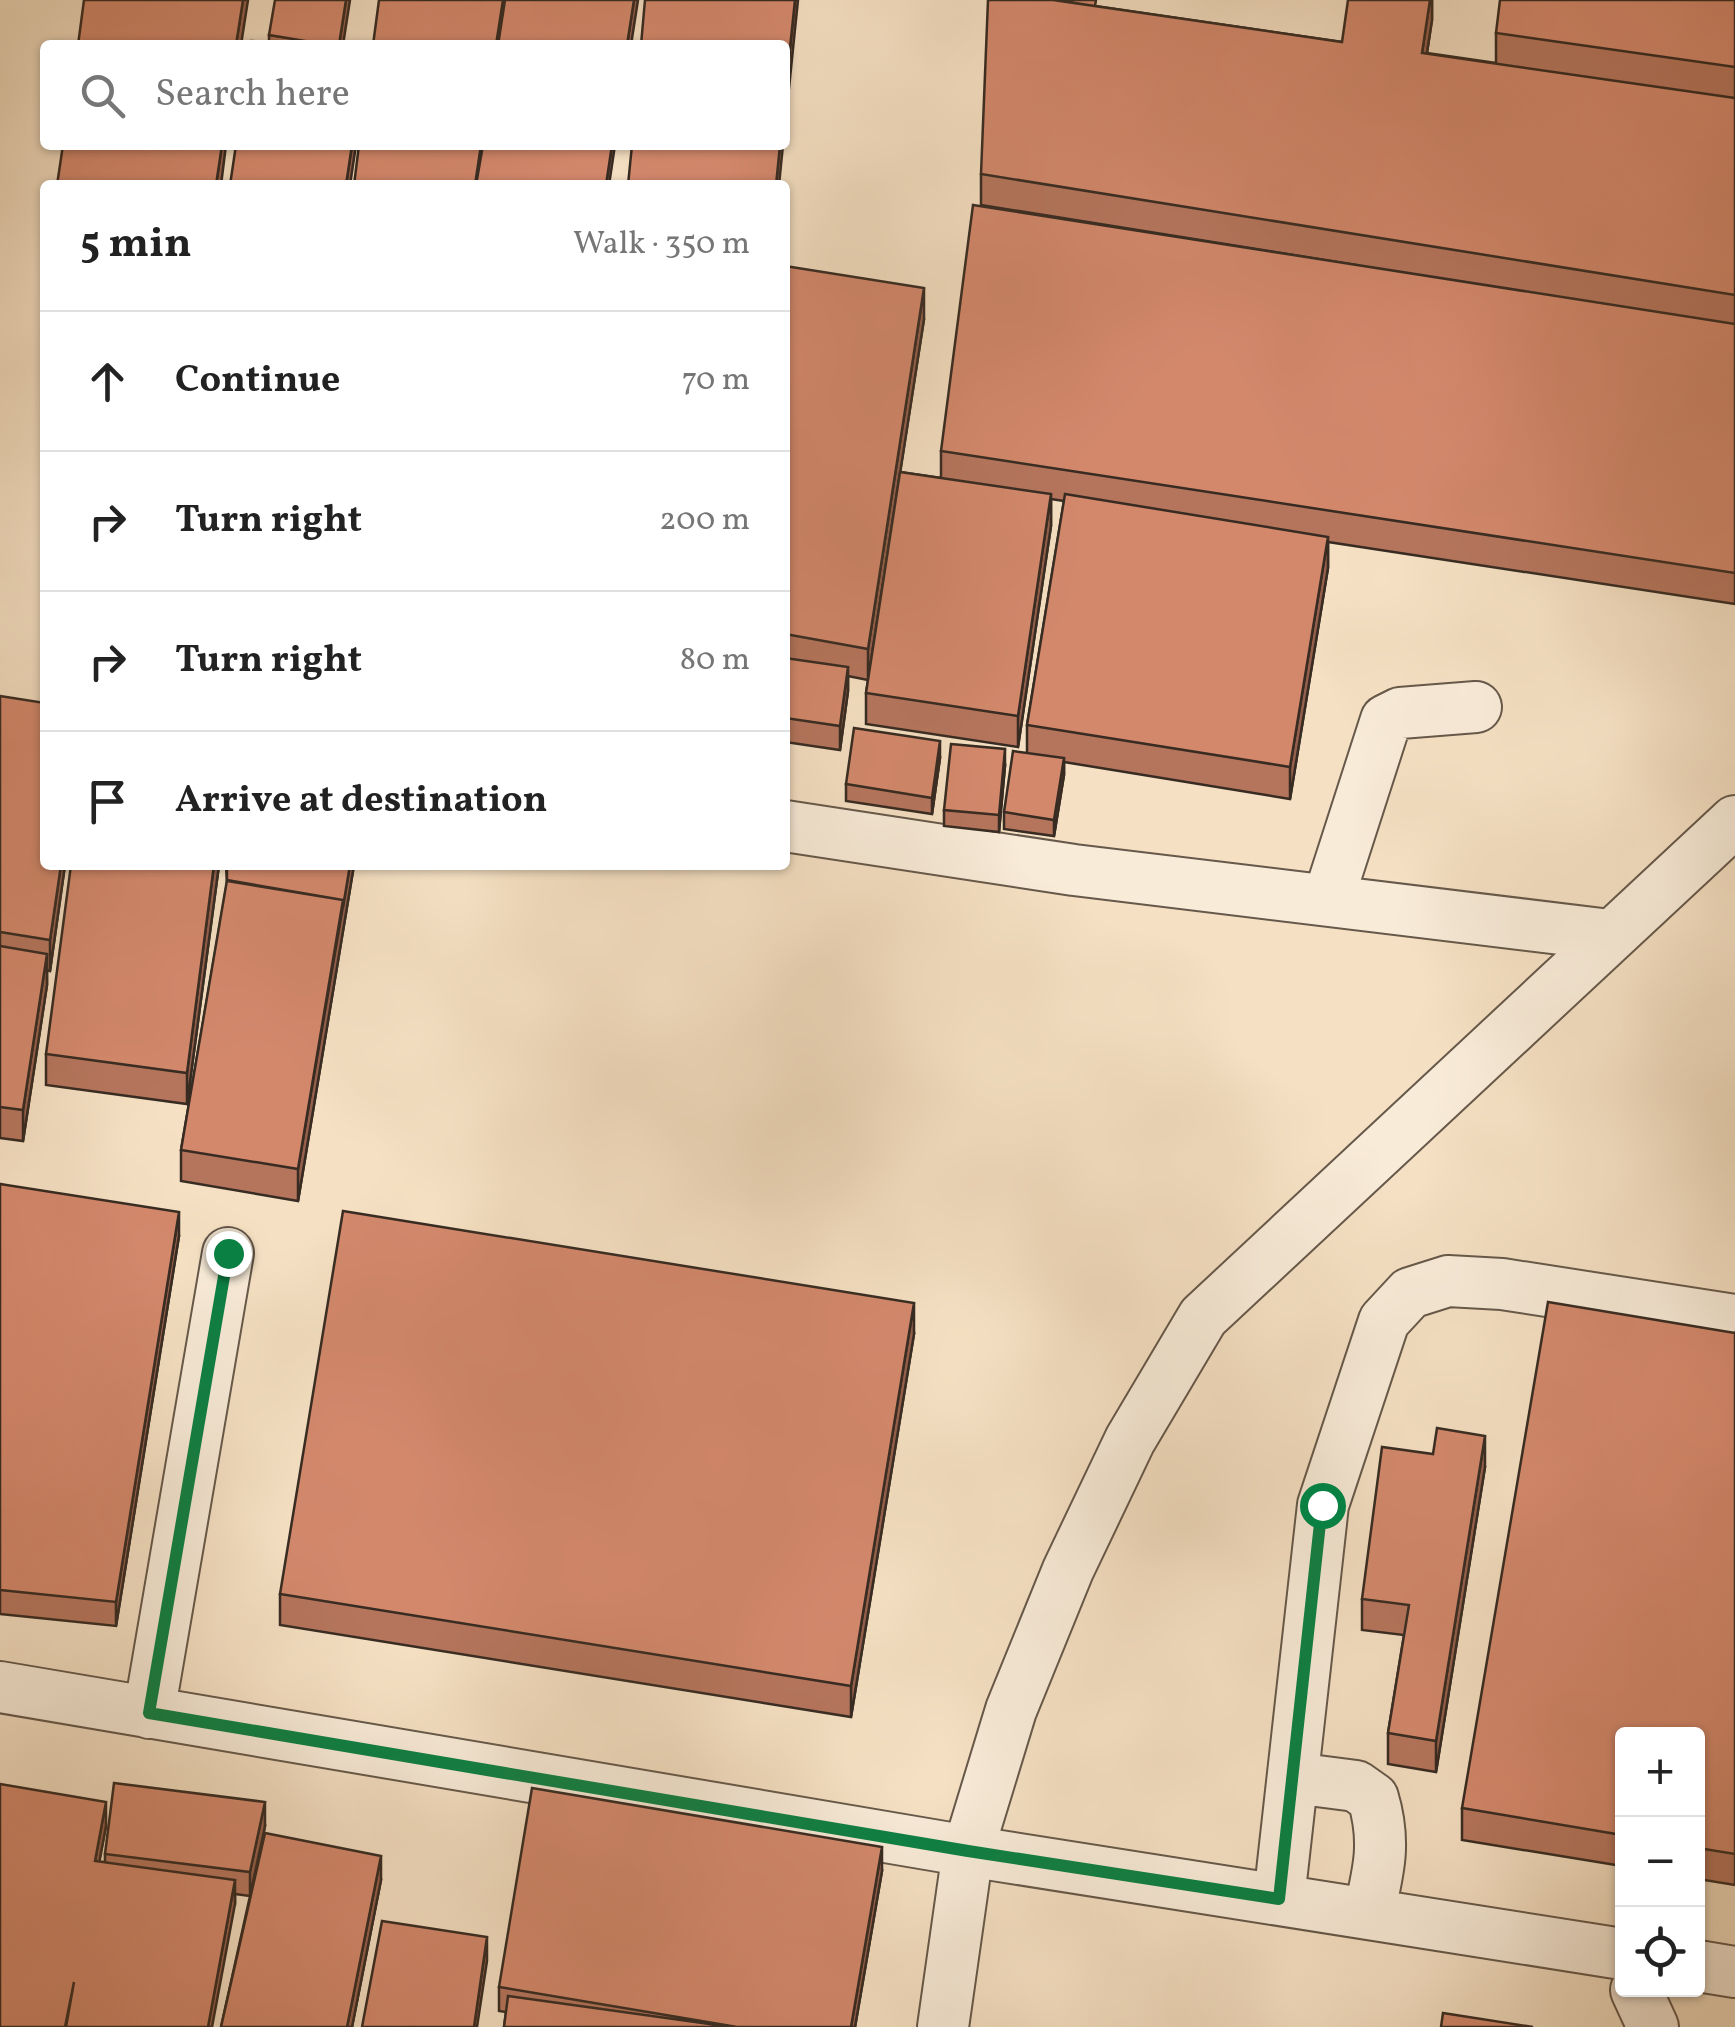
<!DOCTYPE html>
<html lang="en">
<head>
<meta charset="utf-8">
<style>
  body { margin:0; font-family:Vollkorn,serif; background:#f6f6f6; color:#222 }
  .controls { position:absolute; right:30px; bottom:30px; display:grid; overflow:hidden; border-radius:10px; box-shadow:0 2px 8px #0004 }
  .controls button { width:90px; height:90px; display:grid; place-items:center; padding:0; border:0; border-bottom:2px solid #e0e0e0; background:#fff; color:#222; font:50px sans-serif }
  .stop { position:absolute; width:30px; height:30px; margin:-22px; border:8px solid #0b8043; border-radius:50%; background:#fff }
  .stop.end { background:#0b8043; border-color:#fff; box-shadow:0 2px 10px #0008 }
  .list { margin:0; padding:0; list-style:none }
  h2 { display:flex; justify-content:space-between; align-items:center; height:130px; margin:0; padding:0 40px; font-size:42px }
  h2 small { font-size:32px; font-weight:400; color:#767676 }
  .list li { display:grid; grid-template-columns:65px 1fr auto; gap:30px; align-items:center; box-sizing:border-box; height:140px; padding:0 40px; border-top:2px solid #e0e0e0 }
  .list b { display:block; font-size:38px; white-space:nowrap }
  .list em { font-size:32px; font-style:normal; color:#767676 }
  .icon { flex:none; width:55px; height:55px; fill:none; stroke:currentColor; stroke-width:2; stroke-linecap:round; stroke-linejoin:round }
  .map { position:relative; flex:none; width:1735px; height:2027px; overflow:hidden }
  .search { position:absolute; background:#fff; box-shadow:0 2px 8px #0004; left:40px; top:40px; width:750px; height:110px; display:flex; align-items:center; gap:25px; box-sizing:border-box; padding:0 35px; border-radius:10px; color:#767676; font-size:38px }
  .panel { position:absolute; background:#fff; box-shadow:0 2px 8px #0004; left:40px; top:180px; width:750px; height:690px; border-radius:10px }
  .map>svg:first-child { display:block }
</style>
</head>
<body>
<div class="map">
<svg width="1735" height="2027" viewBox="0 0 1735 2027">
  <rect width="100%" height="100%" fill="#f5e0c3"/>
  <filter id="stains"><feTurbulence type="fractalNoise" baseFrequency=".002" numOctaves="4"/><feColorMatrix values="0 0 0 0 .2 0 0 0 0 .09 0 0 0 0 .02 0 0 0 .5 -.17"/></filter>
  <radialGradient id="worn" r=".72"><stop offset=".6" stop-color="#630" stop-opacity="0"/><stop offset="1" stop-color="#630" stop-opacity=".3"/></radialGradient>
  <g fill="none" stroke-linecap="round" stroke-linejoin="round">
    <defs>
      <path id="minor" d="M 785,826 L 1074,870 L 1610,935
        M 1328,900 L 1386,720 L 1400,713 L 1476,707
        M 0,1687 L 968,1851 L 1622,1954
        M 149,1713 L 228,1253
        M 1294,1778 L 1356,1786 L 1373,1798 C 1386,1841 1379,1870 1369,1913
        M 1279,1899 L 1323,1505 L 1384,1321 L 1410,1293 L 1448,1281 L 1502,1284 L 1735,1320
        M 1698,1966 L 1735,1972
        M 1636,1990 L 1653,2027
        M 943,2027 L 968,1851 L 1011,1710 L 1068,1570 L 1130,1440 L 1203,1317 L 1735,821"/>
    </defs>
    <!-- minor casing -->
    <use href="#minor" stroke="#66584a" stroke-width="54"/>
    <!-- minor -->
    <use href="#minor" stroke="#f8ebd8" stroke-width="50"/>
  </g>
  <!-- wall -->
  <path fill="#b5755d" stroke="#372b22" stroke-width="2.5" d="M 1432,0 L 1432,20 L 1427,53 L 1496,63 L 1496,33 L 1735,0 L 1735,604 L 1328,542 L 1328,568 L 1290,799 L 1064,762 L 1064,775 L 1054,836 L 1004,829 L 1004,812 L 1027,753 L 1027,725 L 1064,501 L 1051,499 L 1051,526 L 1018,747 L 866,724 L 866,693 L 868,680 L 848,676 L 848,691 L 840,750 L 785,742 L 785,266 L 924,319 L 900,472 L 941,478 L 941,451 L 1356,265 L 981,205 L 981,174 L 1096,6 L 1342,42 Z
    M 269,35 L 343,45 L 250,45 L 269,42 Z
    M 0,696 L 65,865 L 50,971 L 47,970 L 47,985 L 23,1141 L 0,1138 Z
    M 940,758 L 932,814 L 846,801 L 846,784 Z
    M 1005,766 L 999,832 L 944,826 L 944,810 Z
    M 219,865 L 187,1104 L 46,1085 L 46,1054 Z
    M 226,865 L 354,865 L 298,1201 L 181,1181 L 181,1150 L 227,883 Z
    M 0,1184 L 179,1236 L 116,1626 L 0,1614 Z
    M 1735,1333 L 1735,1885 L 1698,1879 L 1698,1734 L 1622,1734 L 1622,1866 L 1462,1840 L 1462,1808 Z
    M 914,1334 L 851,1717 L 280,1625 L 280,1594 Z
    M 1433,1454 L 1485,1467 L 1436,1772 L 1388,1764 L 1388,1733 L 1404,1635 L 1362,1630 L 1362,1599 Z
    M 106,1826 L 99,1862 L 105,1862 L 105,1854 L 265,1826 L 252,1891 L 381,1880 L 352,2027 L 221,2027 L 250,1896 L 235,1894 L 235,1904 L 0,2027 Z
    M 882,1871 L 855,2027 L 504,2027 L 506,2012 L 499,2011 L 499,1987 Z"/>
  <!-- shaded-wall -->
  <path fill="#945f4c" stroke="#372b22" stroke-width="2.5" d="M 243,0 L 248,0 L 241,45 L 236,45 Z
    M 346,0 L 350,0 L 343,45 L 339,45 Z
    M 634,0 L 638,0 L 631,45 L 627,45 Z
    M 795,0 L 798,0 L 785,127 L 785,96 Z
    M 1430,0 L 1432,0 L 1432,20 L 1422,84 L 1422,53 Z
    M 222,145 L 226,145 L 221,185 L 216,185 Z
    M 352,145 L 356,145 L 350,185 L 346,185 Z
    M 612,145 L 615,145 L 609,185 L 606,185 Z
    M 780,145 L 783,145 L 779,185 L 776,185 Z
    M 924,288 L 924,319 L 868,680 L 868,649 Z
    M 1051,494 L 1051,526 L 1018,747 L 1018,716 Z
    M 1328,537 L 1328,568 L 1290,799 L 1290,767 Z
    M 848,667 L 848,691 L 840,750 L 840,726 Z
    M 940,741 L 940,758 L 932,814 L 932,798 Z
    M 1005,749 L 1005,766 L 999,832 L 999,815 Z
    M 1064,758 L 1064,775 L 1054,836 L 1054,820 Z
    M 61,865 L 65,865 L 50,971 L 50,940 Z
    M 214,865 L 219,865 L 187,1104 L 187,1073 Z
    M 350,865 L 354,865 L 298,1201 L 298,1169 Z
    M 47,954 L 47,985 L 23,1141 L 23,1110 Z
    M 179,1212 L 179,1236 L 116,1626 L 116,1602 Z
    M 914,1303 L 914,1334 L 851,1717 L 851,1686 Z
    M 1485,1436 L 1485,1467 L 1436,1772 L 1436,1741 Z
    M 106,1802 L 106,1826 L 95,1885 L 95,1861 Z
    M 265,1802 L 265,1826 L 250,1896 L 250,1872 Z
    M 882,1847 L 882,1871 L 855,2027 L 851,2027 Z
    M 381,1856 L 381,1880 L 352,2027 L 347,2027 Z
    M 235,1880 L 235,1904 L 212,2027 L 208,2027 Z
    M 487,1937 L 487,1961 L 477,2027 L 474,2027 Z"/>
  <!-- building -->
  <path fill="#d3886c" stroke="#372b22" stroke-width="2.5" d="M 84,0 L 243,0 L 236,45 L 78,45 Z
    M 275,0 L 346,0 L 339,45 L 329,45 L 269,35 Z
    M 379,0 L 503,0 L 496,45 L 373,45 Z
    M 505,0 L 634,0 L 627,45 L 498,45 Z
    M 645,0 L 795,0 L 785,96 L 785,45 L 641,45 Z
    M 988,0 L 1053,0 L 1342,42 L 1348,0 L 1430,0 L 1422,53 L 1735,98 L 1735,295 L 981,174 Z
    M 1062,0 L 1096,0 L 1095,6 L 1062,1 Z
    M 1500,0 L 1735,0 L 1735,67 L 1496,33 Z
    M 251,41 L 308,45 L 250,45 Z
    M 63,145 L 222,145 L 216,185 L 57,185 Z
    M 236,145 L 352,145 L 346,185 L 230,185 Z
    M 359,145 L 481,145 L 475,185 L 354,185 Z
    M 483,145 L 612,145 L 606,185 L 476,185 Z
    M 632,145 L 780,145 L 776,185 L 628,185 Z
    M 973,205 L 1735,324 L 1735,573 L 941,451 Z
    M 785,266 L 924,288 L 868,649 L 785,634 Z
    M 900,472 L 1051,494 L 1018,716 L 866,693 Z
    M 1065,494 L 1328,537 L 1290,767 L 1027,725 Z
    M 785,658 L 848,667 L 840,726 L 785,718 Z
    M 0,696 L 45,703 L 45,865 L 61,865 L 50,940 L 0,932 Z
    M 854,728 L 940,741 L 932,798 L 846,784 Z
    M 951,744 L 1005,749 L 999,815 L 944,810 Z
    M 1013,751 L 1064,758 L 1054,820 L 1004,812 Z
    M 71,865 L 214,865 L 187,1073 L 46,1054 Z
    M 227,865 L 350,865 L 343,907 L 343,900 L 227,881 Z
    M 227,880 L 343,900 L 298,1169 L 181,1150 Z
    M 0,946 L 47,954 L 23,1110 L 0,1107 Z
    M 0,1184 L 179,1212 L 116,1602 L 0,1590 Z
    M 343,1211 L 914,1303 L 851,1686 L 280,1594 Z
    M 1548,1302 L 1735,1333 L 1735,1854 L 1698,1848 L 1698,1734 L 1622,1734 L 1622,1835 L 1462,1808 Z
    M 1437,1428 L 1485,1436 L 1436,1741 L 1388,1733 L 1409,1605 L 1362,1599 L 1382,1447 L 1433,1454 Z
    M 114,1783 L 265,1802 L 250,1872 L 105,1854 Z
    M 0,1784 L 106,1802 L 95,1861 L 235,1880 L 208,2027 L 66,2027 L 74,1982 L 65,2027 L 0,2027 Z
    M 532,1788 L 882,1847 L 851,2027 L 737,2027 L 499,1987 Z
    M 265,1833 L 381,1856 L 347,2027 L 221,2027 Z
    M 382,1921 L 487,1937 L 474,2027 L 362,2027 Z
    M 508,1996 L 731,2027 L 504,2027 Z
    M 1443,2013 L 1533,2027 L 1441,2027 Z"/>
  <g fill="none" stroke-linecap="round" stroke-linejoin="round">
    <!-- route -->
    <path stroke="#0b8043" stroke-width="12" d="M 228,1253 L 149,1713 L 968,1851 L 1279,1899 L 1322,1505"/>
  </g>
  <rect width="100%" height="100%" filter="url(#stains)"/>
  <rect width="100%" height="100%" fill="url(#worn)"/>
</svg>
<div class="controls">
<button>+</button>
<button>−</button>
<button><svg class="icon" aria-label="locate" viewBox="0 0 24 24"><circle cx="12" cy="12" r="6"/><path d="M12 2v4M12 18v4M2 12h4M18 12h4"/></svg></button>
</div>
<div class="stop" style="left:1322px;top:1505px"></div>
<div class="stop end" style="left:228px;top:1253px"></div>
<div class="search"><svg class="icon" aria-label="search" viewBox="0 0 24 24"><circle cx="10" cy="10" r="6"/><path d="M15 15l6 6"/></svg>Search here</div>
<section class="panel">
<h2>5 min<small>Walk · 350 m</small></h2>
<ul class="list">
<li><svg class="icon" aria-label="ahead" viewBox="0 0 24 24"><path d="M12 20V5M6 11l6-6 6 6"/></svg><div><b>Continue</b></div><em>70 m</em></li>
<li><svg class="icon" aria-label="right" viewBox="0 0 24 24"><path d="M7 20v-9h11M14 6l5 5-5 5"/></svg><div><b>Turn right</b></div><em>200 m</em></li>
<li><svg class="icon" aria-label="right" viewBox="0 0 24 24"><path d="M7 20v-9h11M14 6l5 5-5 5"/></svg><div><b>Turn right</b></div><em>80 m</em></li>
<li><svg class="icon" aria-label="arrive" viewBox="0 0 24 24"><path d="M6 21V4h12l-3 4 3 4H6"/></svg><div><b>Arrive at destination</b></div></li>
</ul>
</section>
</div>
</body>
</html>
